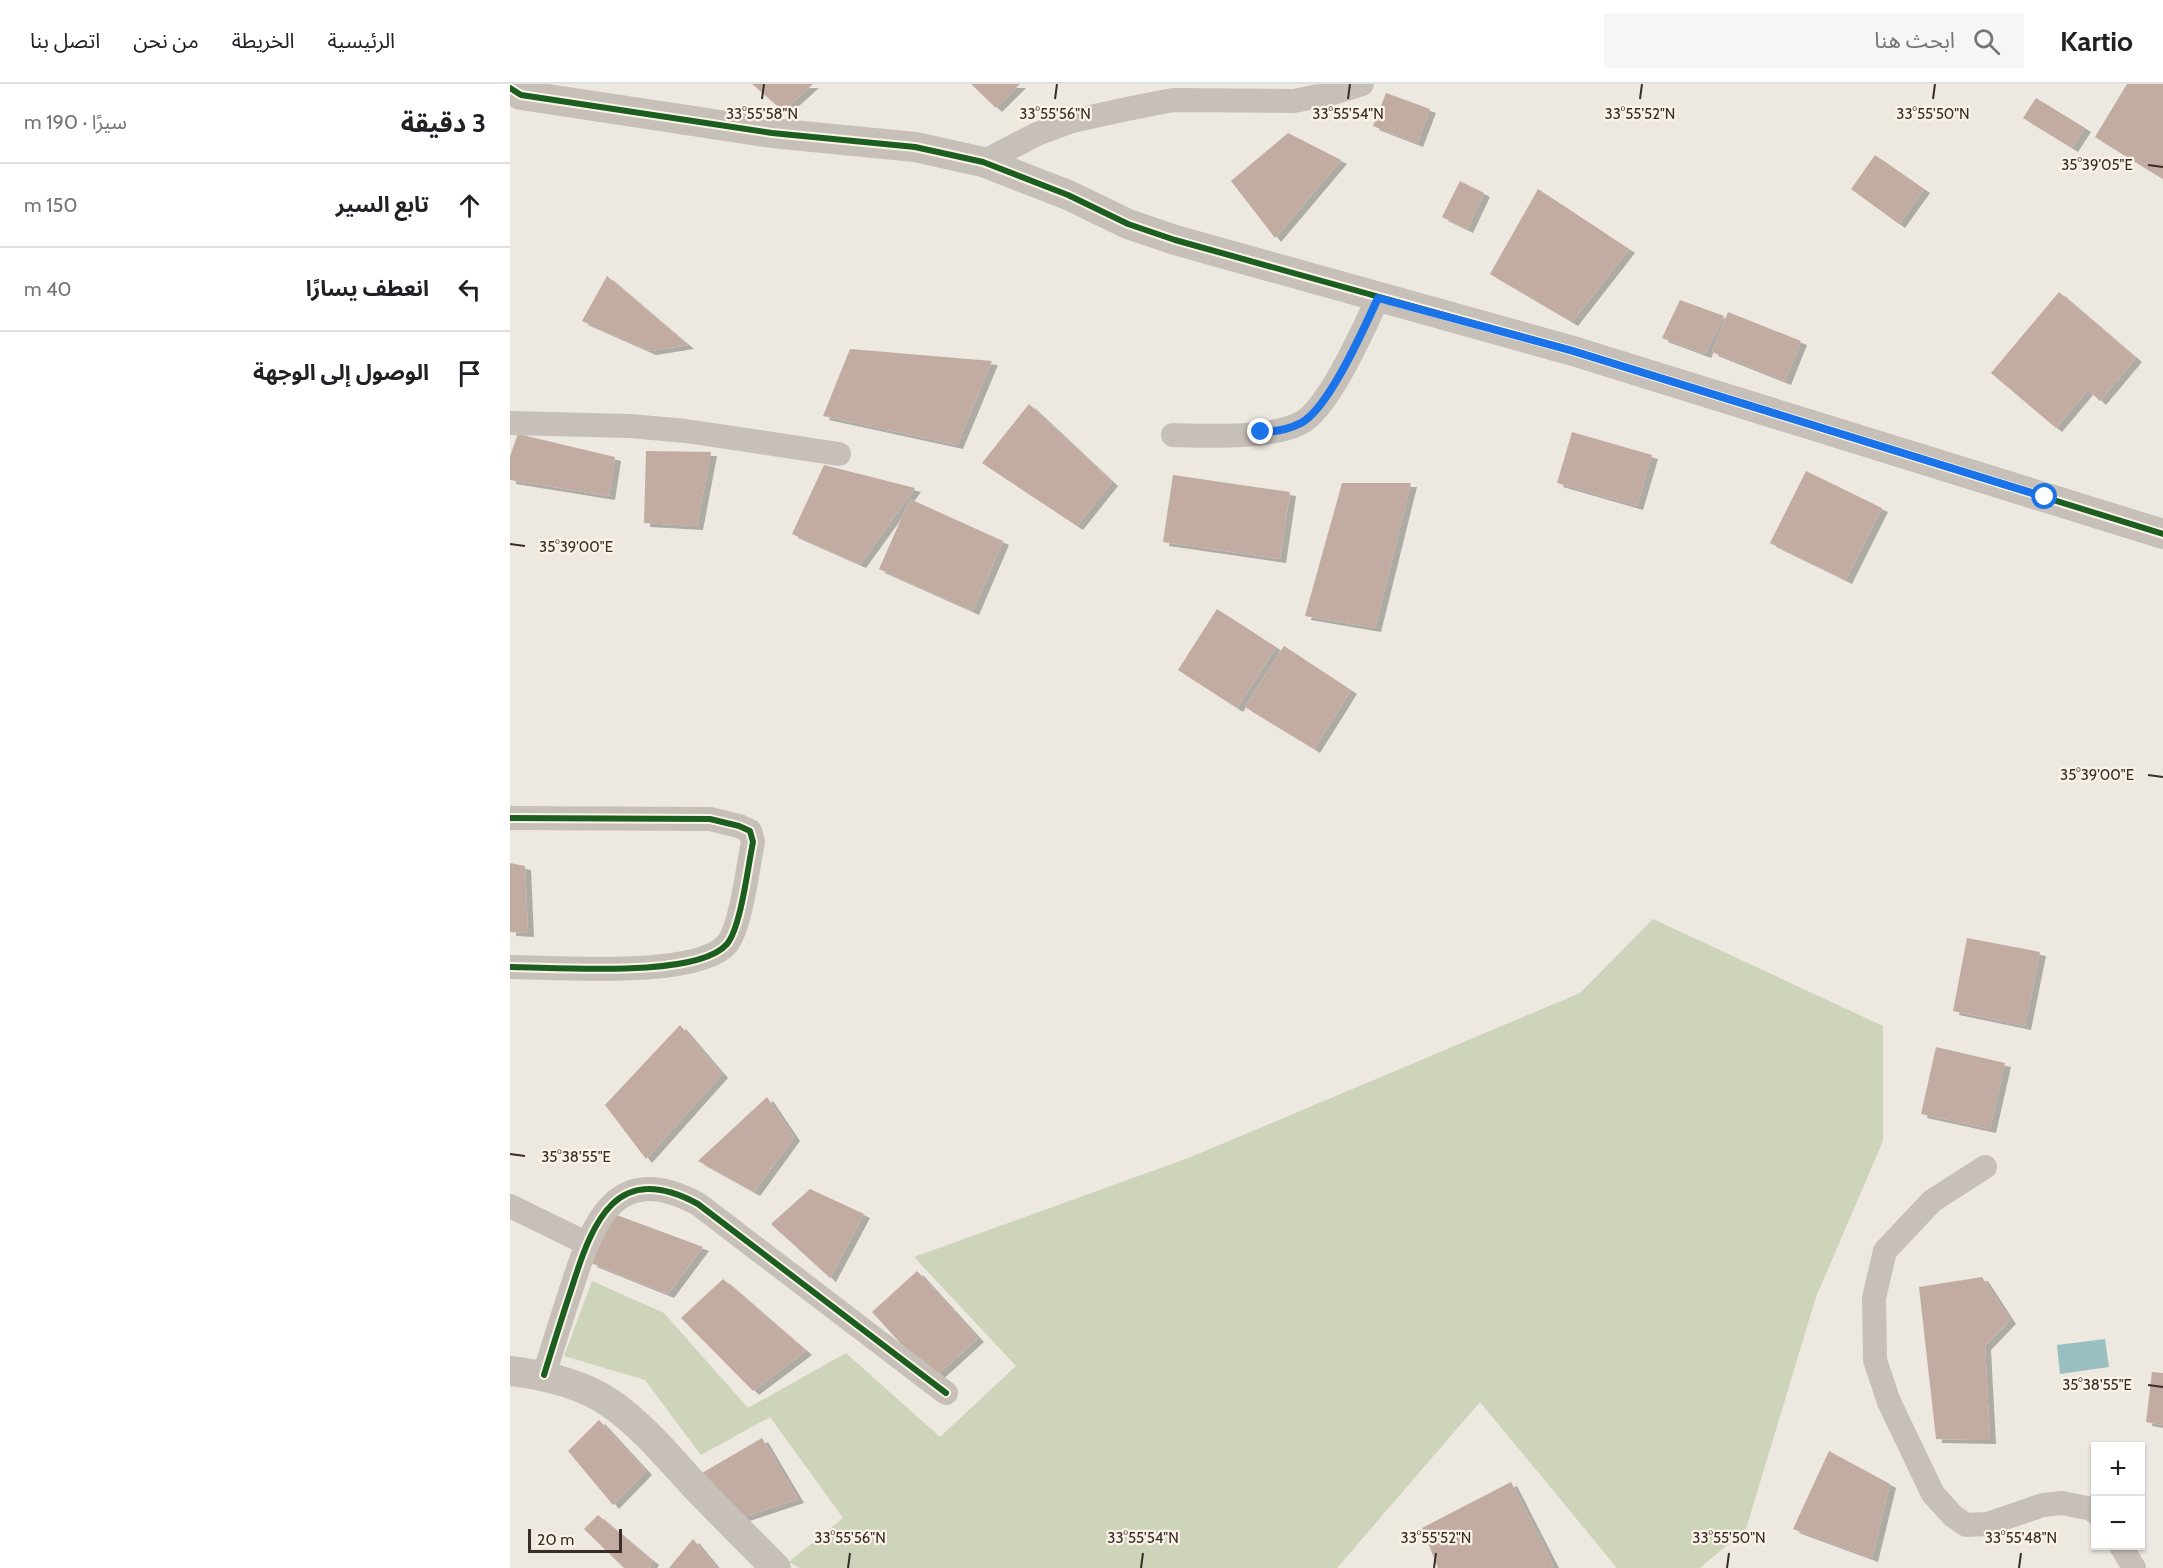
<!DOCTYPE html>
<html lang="ar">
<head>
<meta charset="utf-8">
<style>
  body { margin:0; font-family:Cabin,"Noto Sans Arabic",sans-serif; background:#f6f6f6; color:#202124; direction:rtl }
  .controls { position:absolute; right:18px; bottom:18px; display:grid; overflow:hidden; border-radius:0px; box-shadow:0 2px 4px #0004 }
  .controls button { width:54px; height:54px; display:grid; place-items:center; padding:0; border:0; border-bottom:2px solid #e0e0e0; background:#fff; color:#202124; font:30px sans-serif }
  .scale { position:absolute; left:18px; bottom:15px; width:94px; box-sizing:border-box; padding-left:6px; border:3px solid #382d27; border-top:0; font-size:16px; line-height:21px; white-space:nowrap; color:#382d27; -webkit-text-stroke:4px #fbf3e7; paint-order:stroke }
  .stop { position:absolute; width:18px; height:18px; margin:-14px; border:4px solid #1a73e8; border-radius:50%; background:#fff }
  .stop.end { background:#1a73e8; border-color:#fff; box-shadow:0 2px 6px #0008 }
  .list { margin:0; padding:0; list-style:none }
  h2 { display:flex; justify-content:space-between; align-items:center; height:78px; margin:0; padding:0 24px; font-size:26px }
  h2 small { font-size:20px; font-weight:400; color:#757577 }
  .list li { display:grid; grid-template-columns:39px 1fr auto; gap:18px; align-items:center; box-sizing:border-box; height:84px; padding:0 24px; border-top:2px solid #e0e0e0 }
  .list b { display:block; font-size:22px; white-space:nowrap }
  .list em { font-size:20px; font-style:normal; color:#757577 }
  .icon { flex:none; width:33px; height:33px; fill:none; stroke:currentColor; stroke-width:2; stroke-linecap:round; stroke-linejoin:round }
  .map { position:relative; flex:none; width:1653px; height:1484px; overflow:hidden; direction:ltr }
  header { display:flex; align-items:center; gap:36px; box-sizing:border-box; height:84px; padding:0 30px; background:#fff; border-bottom:2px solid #e0e0e0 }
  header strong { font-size:28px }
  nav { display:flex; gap:33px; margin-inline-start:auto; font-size:21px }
  .search { width:420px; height:54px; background:#f6f6f6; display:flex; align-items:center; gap:15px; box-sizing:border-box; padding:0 21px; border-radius:0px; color:#757577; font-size:22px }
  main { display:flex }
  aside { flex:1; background:#fff }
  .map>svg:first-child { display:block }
</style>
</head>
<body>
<header>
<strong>Kartio</strong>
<div class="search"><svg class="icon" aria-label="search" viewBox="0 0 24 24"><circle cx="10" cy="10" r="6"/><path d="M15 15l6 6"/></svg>ابحث هنا</div>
<nav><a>الرئيسية</a><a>الخريطة</a><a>من نحن</a><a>اتصل بنا</a></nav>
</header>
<main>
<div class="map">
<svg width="1653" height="1484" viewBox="0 0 1653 1484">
  <defs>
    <filter id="shadow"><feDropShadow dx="6" dy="4" stdDeviation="0" flood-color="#0004"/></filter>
  </defs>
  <rect width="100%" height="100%" fill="#ede8e0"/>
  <!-- green -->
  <path fill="#cdd4b9" d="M 1143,835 L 1373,942 L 1373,1057 L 1306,1213 L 1236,1445 L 1190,1484 L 1107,1484 L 970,1318 L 827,1484 L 290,1484 L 279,1478 L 333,1434 L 260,1333 L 191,1371 L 135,1296 L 54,1272 L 82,1197 L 154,1229 L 238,1324 L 336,1269 L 430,1353 L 506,1282 L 404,1173 L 681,1073 L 1070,909 Z"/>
  <!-- water -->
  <path fill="#9abfc0" d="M 1595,1255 L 1599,1283 L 1550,1290 L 1547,1261 Z"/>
  <!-- building -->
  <path fill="#c2aca1" filter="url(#shadow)" d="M 242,0 L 303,0 L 273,27 Z
    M 461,0 L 510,0 L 486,24 Z
    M 1617,0 L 1653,0 L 1653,95 L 1585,53 Z
    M 876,9 L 920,25 L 907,59 L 863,42 Z
    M 1526,14 L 1575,44 L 1562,64 L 1513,34 Z
    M 778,49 L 831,76 L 765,154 L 721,97 Z
    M 1365,71 L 1414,105 L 1389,140 L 1341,105 Z
    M 950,97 L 974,109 L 957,145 L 932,133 Z
    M 1028,105 L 1119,165 L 1062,238 L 980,190 Z
    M 97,192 L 178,261 L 140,267 L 72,237 Z
    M 1549,208 L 1626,274 L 1590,317 L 1578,306 L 1546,344 L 1481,289 Z
    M 1170,216 L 1214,232 L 1195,270 L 1152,254 Z
    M 1218,228 L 1291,257 L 1275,297 L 1202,268 Z
    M 340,265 L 482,277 L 447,361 L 313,332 Z
    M 519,320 L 602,398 L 567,442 L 472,379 Z
    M 1062,348 L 1142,371 L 1127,422 L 1047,399 Z
    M 8,350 L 105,373 L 99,412 L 0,396 L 0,372 Z
    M 136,367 L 201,368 L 187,442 L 134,439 Z
    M 314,381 L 405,404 L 350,480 L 282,450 Z
    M 1296,387 L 1372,424 L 1336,496 L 1260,459 Z
    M 663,391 L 780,408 L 770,475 L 653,458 Z
    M 832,399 L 901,399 L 865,544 L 795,532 Z
    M 400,415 L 493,457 L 463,527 L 369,485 Z
    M 707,525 L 766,563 L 727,624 L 668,586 Z
    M 774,562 L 841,606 L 804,665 L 735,623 Z
    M 0,779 L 15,782 L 18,849 L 0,848 Z
    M 1457,854 L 1530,868 L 1515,942 L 1443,927 Z
    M 170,941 L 212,990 L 136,1075 L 95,1021 Z
    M 1426,963 L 1495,979 L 1480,1045 L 1411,1030 Z
    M 257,1013 L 284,1053 L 244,1108 L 188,1077 Z
    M 300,1105 L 354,1130 L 320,1194 L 261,1140 Z
    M 104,1130 L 193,1163 L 158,1210 L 81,1179 Z
    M 407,1187 L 468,1254 L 423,1295 L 362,1228 Z
    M 1472,1193 L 1500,1236 L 1475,1262 L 1480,1356 L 1426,1355 L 1409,1203 Z
    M 213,1195 L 296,1267 L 243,1307 L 171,1234 Z
    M 1642,1288 L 1653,1289 L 1653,1341 L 1636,1338 Z
    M 89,1336 L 136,1387 L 103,1421 L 58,1367 Z
    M 252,1354 L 288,1415 L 225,1436 L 192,1389 Z
    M 1319,1367 L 1380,1400 L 1362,1474 L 1283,1445 Z
    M 1001,1398 L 1044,1482 L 1040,1484 L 928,1484 L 912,1444 Z
    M 88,1431 L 143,1477 L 139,1484 L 114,1484 L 74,1445 Z
    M 183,1455 L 207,1484 L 159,1484 Z"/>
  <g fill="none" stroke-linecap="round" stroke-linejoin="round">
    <!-- minor -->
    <path stroke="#c6c0b9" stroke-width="24" d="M 473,78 L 527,50 L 562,37 L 617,25 L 663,16 L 784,17 L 823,9 L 852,0
      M 0,339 L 120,342 L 176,347 L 329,370
      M 663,351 C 698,352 759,355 791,339 C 819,324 854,244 868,214
      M 0,734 L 200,735 L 229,742 L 240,747 L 243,758 C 238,782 231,843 217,860 C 187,895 45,883 0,883
      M 1475,1083 L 1422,1117 L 1375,1167 L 1364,1214 L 1365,1276 L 1379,1318 L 1423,1410 L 1443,1432 L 1456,1441 L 1477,1440 L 1533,1421 L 1552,1419 L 1582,1425 L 1586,1429
      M 0,1122 L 76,1159
      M 34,1291 C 43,1262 52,1233 62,1203 C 83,1136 107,1076 188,1120 L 436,1309
      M 1611,1462 L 1624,1484"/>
    <!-- tertiary -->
    <path stroke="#c6c0b9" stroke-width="30" d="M 0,4 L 11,11 L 262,49 L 405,63 L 473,78 L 558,111 L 618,140 L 665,156 L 1063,267 L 1653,450
      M 0,1287 C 35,1291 70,1299 100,1319 C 133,1342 158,1373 185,1402 C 212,1430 239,1457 266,1484"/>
    <defs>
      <path id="cycleway" d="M 0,4 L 11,11 L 262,49 L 405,63 L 473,78 L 558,111 L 618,140 L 665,156 L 1063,267 L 1653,450
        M 0,734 L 200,735 L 229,742 L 240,747 L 243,758 C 238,782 231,843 217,860 C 187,895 45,883 0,883
        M 34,1291 C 43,1262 52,1233 62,1203 C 83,1136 107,1076 188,1120 L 436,1309"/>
    </defs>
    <!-- cycleway casing -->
    <use href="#cycleway" stroke="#fbf3e7" stroke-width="10"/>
    <!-- cycleway -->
    <use href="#cycleway" stroke="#1b5e20" stroke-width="6"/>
  </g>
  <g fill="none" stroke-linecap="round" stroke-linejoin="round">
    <!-- route -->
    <path stroke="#1a73e8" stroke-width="8" d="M 751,348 C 764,348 779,345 791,339 C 819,324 854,244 868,214 L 1063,267 L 1535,413"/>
  </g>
  <!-- ticks -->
  <path fill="none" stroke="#382d27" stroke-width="2" d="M 252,15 L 254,0M 545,15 L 547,0M 838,15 L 840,0M 1130,15 L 1132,0M 1423,15 L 1425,0M 1638,81 L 1653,83M 0,460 L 15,462M 1638,691 L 1653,693M 0,1070 L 15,1072M 1638,1301 L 1653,1303M 338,1484 L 340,1469M 631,1484 L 633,1469M 924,1484 L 926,1469M 1217,1484 L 1219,1469M 1509,1484 L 1511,1469"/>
  <g font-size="15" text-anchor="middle" fill="#382d27" stroke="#fbf3e7" stroke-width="4.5" stroke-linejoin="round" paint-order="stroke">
    <text x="252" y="35">33°55'58"N</text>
    <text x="545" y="35">33°55'56"N</text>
    <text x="838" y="35">33°55'54"N</text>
    <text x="1130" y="35">33°55'52"N</text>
    <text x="1423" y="35">33°55'50"N</text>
    <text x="1587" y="86">35°39'05"E</text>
    <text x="66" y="468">35°39'00"E</text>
    <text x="1587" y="696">35°39'00"E</text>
    <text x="66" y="1078">35°38'55"E</text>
    <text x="1587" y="1306">35°38'55"E</text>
    <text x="340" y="1459">33°55'56"N</text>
    <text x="633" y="1459">33°55'54"N</text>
    <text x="926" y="1459">33°55'52"N</text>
    <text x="1219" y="1459">33°55'50"N</text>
    <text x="1511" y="1459">33°55'48"N</text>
  </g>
</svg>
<div class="controls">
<button>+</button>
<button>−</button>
</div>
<div class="scale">20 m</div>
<div class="stop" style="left:1535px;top:413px"></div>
<div class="stop end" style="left:751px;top:348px"></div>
</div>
<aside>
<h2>3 دقيقة<small>سيرًا · 190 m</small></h2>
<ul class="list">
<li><svg class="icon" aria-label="ahead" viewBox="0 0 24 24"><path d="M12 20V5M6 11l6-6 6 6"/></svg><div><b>تابع السير</b></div><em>150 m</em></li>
<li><svg class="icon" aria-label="left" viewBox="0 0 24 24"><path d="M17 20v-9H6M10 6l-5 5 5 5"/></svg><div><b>انعطف يسارًا</b></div><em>40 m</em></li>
<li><svg class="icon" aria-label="arrive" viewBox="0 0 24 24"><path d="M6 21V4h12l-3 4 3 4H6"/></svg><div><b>الوصول إلى الوجهة</b></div></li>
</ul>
</aside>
</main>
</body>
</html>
